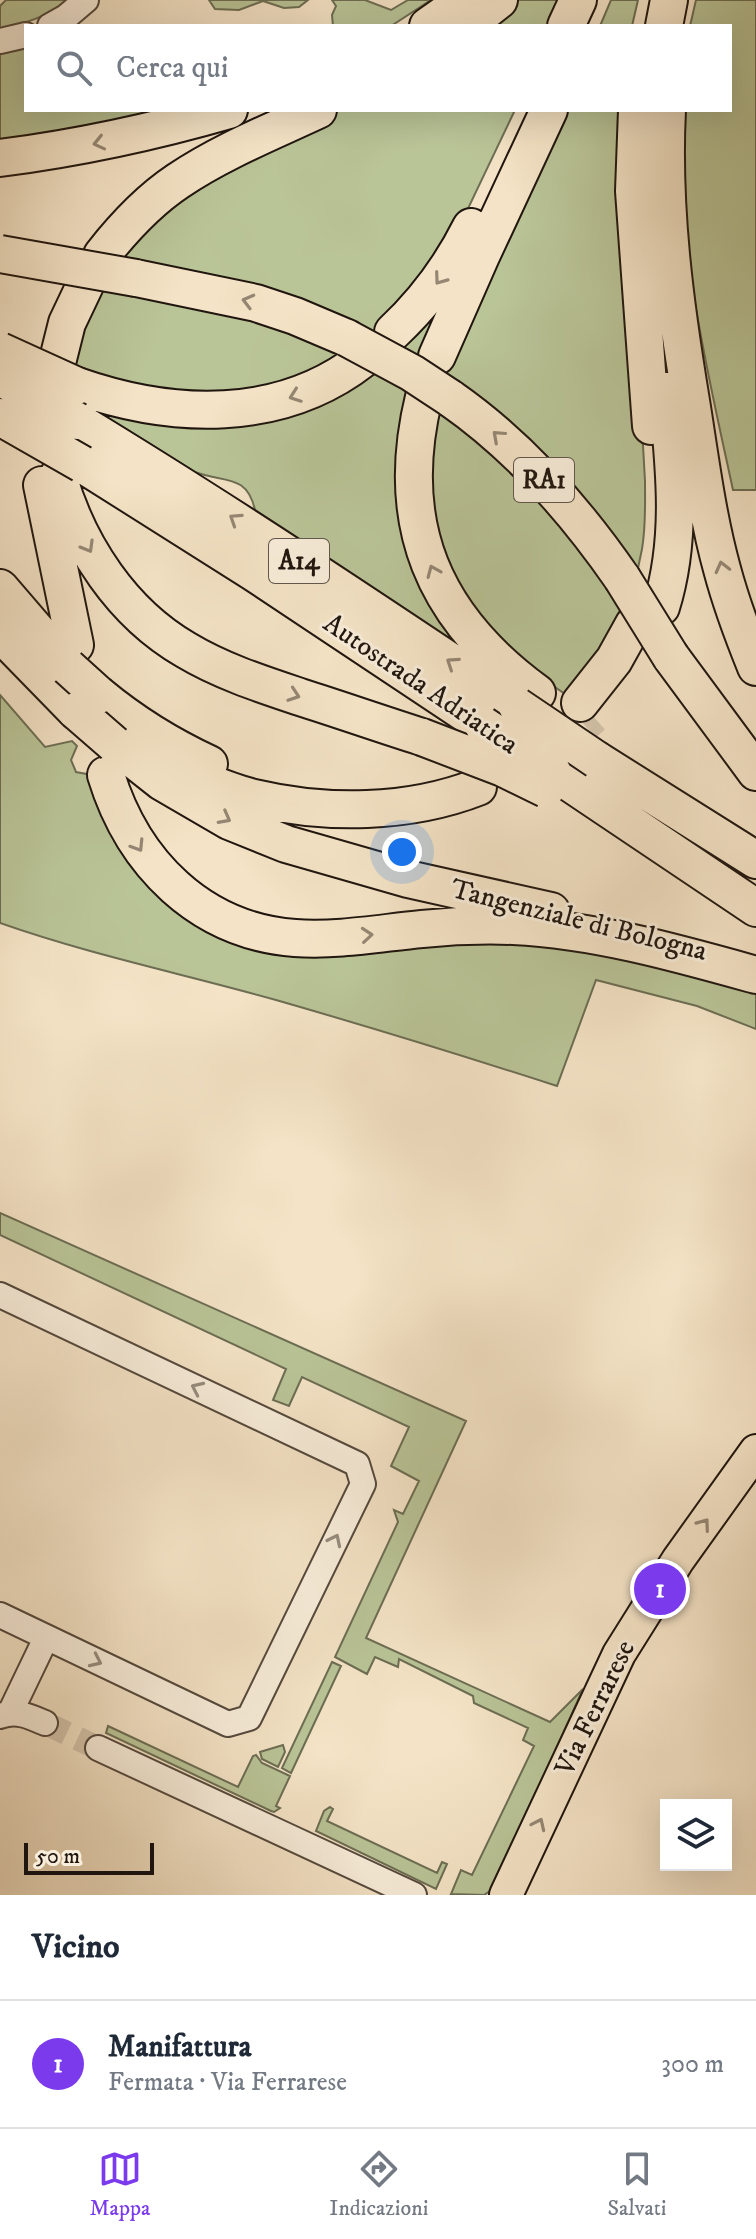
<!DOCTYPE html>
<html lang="it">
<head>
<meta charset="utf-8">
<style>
  body { margin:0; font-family:"IM FELL DW Pica",serif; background:#f6f6f7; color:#1f2937 }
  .controls { position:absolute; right:24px; bottom:24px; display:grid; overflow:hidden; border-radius:0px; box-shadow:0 8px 32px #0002 }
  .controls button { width:72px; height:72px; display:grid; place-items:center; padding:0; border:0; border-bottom:2px solid #e0e1e3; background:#fff; color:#1f2937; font:40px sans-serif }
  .scale { position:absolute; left:24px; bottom:20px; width:130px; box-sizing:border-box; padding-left:8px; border:4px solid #20160f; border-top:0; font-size:22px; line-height:28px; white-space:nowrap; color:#20160f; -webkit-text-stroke:6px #f8edda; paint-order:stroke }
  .you { position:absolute; left:402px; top:852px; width:28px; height:28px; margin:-20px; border:6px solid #fff; border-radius:50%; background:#1a73e8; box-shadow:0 0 0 12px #1a73e833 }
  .badge { display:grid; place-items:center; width:52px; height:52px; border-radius:50%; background:#7c3aed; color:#fff; font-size:26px; font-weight:700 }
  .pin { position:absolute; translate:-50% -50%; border:4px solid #fff; box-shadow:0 2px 8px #0006 }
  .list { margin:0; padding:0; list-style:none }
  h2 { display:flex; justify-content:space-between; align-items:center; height:104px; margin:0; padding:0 32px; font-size:34px }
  h2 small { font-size:26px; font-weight:400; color:#747a83 }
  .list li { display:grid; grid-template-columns:52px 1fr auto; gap:24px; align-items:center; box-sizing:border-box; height:128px; padding:0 32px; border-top:2px solid #e0e1e3 }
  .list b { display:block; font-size:30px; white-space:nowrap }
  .list p { margin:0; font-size:26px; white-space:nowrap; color:#747a83 }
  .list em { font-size:26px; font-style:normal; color:#747a83 }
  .icon { flex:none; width:44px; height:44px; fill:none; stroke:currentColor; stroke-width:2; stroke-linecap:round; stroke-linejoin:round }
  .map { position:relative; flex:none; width:756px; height:1895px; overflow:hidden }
  .search { position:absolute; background:#fff; box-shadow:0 8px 32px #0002; left:24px; right:24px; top:24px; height:88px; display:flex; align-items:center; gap:20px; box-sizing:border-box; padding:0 28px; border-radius:0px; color:#747a83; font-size:30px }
  .sheet { height:232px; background:#fff }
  nav { display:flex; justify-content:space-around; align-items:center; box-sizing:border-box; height:112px; border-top:2px solid #e0e1e3; background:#fff; font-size:22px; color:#747a83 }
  nav a { display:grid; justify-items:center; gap:4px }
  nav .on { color:#7c3aed }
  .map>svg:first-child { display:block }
</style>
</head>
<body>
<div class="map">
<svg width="756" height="1895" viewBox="0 0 756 1895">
  <rect width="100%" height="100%" fill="#f4e3c6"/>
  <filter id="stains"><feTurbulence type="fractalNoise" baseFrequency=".0025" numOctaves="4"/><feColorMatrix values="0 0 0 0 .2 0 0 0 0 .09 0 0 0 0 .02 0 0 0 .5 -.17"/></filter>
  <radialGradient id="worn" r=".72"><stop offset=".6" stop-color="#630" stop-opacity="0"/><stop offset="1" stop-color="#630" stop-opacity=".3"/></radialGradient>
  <!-- green -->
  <path fill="#b9c497" stroke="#6c6d53" stroke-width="2" d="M 6,0 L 68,0 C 47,17 26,23 0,29 L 0,6 Z
    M 209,0 L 308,0 L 299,7 L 284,8 L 263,1 L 239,10 L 215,9 Z
    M 332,0 L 365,0 L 391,10 L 408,0 L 431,0 L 391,26 L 333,26 L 332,15 L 336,6 Z
    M 511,0 L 567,0 L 555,26 L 479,26 Z
    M 611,0 L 638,0 L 632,26 L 600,26 Z
    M 696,0 L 756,0 L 756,490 L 733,490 C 706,364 675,240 682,110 L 730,110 L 730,26 L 690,26 Z
    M 26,47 L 26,110 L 194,110 L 0,149 L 0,53 Z
    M 339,110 L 515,110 L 453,240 L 379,331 L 346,357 L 268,391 L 158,397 L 71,369 L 85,317 L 128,239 L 240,157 Z
    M 563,110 L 624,110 L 645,481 C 645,504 646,526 642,549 C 633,604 604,655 565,694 L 533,672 L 452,587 L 425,499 L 435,396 Z
    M 451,281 L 408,437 L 471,648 L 457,646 L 255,510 C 247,473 223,483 195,472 L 80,400 L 263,418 Z
    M 0,695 L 45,747 L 72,741 L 77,746 L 71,760 L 76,772 L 92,775 L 208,916 L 522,933 L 756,984 L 756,1029 L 697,1006 L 596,980 L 557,1086 C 464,1056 370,1027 276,1000 C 184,974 91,955 0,923 Z
    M 0,1213 L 466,1421 L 366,1638 L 550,1722 L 583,1689 L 493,1889 L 484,1895 L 451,1894 L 461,1870 L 472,1875 L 534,1746 L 523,1740 L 528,1728 L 474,1703 L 473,1696 L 399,1659 L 398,1667 L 375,1657 L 367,1674 L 335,1657 L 398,1522 L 394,1510 L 403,1514 L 419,1481 L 391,1466 L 409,1427 L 302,1377 L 289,1406 L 273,1400 L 286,1369 L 0,1235 Z
    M 332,1662 L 341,1666 L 291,1773 L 282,1768 Z
    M 108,1726 L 238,1787 L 253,1756 L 256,1755 L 262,1763 L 290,1776 L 276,1806 L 280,1808 L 274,1812 L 271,1811 L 106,1733 Z
    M 283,1745 L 285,1752 L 278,1767 L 262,1759 L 260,1752 Z
    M 330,1807 L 333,1809 L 327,1821 L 437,1873 L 442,1862 L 447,1864 L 436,1889 L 316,1831 L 324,1811 Z"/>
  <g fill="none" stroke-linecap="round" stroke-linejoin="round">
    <!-- minor-tunnel -->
    <path stroke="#d4c4ab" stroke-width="24" stroke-dasharray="24 12" stroke-linecap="butt" d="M 45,1723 L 98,1748"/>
    <!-- highway-tunnel -->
    <path stroke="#d4c4ab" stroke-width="36" stroke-dasharray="36 18" stroke-linecap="butt" d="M 541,757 L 568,738 L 593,716"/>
    <defs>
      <path id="minor" d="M 50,26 L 66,17 L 86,0
        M 0,41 L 26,35
        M 0,1295 L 357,1464 L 363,1484 L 249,1718 L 228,1724 L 0,1615
        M 10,1713 L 46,1638
        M 0,1716 C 17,1710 29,1716 45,1723
        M 98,1748 L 414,1895"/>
      <path id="major" d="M 506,1895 L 619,1654 L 678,1560 L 756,1451"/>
      <path id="highway" d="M 428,26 L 465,0
        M 466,26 L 499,0
        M 566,26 L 578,0
        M 664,26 L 669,0
        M 637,110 L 634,191 L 651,426
        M 667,110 C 662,208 675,305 691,401 C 700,457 707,515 722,569 C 731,603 743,635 756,667
        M 0,158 C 78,148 153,132 229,110
        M 102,255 C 124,227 148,201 178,181 C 221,152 271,132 318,110
        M 136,278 L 256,303 L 295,316 L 347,338
        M 393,332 C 425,302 451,267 471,227
        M 437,356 L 481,256 L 549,110
        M 57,363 L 67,323 L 86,283
        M 77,386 C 172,419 280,424 363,359
        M 424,397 C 393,524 433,617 537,693
        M 450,398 C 519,446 575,510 622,578
        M 77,421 C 227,512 372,609 517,706
        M 82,464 L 253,572 L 483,725
        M 58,476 C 78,546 122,613 186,650 C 221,671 261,684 300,697 C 341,710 381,724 422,737
        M 42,485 L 75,645
        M 0,588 L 68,667
        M 661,607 C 683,537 674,464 667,391
        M 0,633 L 76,711
        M 671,657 L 756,772
        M 99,695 C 134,724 168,745 209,764
        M 580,703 L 614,660 L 634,624
        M 114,744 L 162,782 L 229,821 L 286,844 L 408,879 L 551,911
        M 597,760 L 756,860
        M 173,768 C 199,779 226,791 254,798 C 326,815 409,814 478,787
        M 106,775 C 133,863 200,931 295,938 C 338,941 380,933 422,929 C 452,926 483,925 513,926 C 596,930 677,953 756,975
        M 564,779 L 756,908"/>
    </defs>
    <!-- minor casing -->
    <use href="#minor" stroke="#55493d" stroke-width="28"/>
    <!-- major casing -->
    <use href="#major" stroke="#20160f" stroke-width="36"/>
    <!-- highway casing -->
    <use href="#highway" stroke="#20160f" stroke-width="40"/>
    <!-- minor -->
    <use href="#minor" stroke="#f8edda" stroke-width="24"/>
    <!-- major -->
    <use href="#major" stroke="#f4e3c6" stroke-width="32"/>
    <!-- highway -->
    <use href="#highway" stroke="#f4e3c6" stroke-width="36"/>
    <defs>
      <path id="highway-bridge" d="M 0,254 L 136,278
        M 347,338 L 412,373 L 450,398
        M 0,351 L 77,386
        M 0,377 L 77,421
        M 0,417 L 82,464
        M 622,578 L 671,657
        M 68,667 L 99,695
        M 517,706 L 597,760
        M 76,711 L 114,744
        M 483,725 L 552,771
        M 422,737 L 503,768 L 546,789"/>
    </defs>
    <!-- highway-bridge casing -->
    <use href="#highway-bridge" stroke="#20160f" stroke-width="40" stroke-linecap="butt"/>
    <!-- highway-bridge -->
    <use href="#highway-bridge" stroke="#f4e3c6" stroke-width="36"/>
  </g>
  <!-- one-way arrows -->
  <defs><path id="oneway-chevron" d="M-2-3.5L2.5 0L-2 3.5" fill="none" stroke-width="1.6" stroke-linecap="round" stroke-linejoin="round" transform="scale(2)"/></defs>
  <g stroke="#958774">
    <use href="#oneway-chevron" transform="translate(99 143) rotate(167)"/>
    <use href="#oneway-chevron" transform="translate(440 279) rotate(126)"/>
    <use href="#oneway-chevron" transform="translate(248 301) rotate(-165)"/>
    <use href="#oneway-chevron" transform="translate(295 396) rotate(160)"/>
    <use href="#oneway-chevron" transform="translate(498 436) rotate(-138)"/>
    <use href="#oneway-chevron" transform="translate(235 519) rotate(-147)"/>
    <use href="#oneway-chevron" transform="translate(88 547) rotate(60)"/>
    <use href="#oneway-chevron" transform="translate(722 567) rotate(-104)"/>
    <use href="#oneway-chevron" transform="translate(433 571) rotate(-113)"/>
    <use href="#oneway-chevron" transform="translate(452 663) rotate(-146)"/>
    <use href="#oneway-chevron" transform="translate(294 695) rotate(19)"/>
    <use href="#oneway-chevron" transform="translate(225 818) rotate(28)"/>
    <use href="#oneway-chevron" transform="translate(138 846) rotate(58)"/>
    <use href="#oneway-chevron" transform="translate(367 935) rotate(-5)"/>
    <use href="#oneway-chevron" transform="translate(704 1524) rotate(-54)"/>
    <use href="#oneway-chevron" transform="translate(539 1824) rotate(-65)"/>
  </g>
  <g stroke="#978c7f">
    <use href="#oneway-chevron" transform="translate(197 1388) rotate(-155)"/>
    <use href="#oneway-chevron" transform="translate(335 1540) rotate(-64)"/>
    <use href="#oneway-chevron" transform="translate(96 1661) rotate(25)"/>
  </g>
  <g text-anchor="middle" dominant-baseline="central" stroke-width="6" stroke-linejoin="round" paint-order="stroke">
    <!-- shield labels -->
    <g fill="#f8edda" stroke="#61564c" stroke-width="2">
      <rect x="514" y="458" width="60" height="44" rx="6"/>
      <rect x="269" y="539" width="60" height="44" rx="6"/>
    </g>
    <g font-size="26" font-weight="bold" fill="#20160f">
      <text x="544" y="480">RA1</text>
      <text x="299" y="561">A14</text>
    </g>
    <!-- street labels -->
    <g font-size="28" fill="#20160f" stroke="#f8edda">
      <text transform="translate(421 684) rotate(34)">Autostrada Adriatica</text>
      <text transform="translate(579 920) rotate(14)">Tangenziale di Bologna</text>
      <text transform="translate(595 1708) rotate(-64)">Via Ferrarese</text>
    </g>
  </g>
  <rect width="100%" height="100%" filter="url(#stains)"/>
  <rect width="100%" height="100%" fill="url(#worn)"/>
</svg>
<div class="controls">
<button><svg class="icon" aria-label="layers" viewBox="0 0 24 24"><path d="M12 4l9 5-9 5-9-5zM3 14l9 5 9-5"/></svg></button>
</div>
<div class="scale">50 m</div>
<div class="you"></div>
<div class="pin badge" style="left:660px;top:1589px">1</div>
<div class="search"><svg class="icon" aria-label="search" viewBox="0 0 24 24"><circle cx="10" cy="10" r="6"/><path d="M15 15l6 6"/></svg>Cerca qui</div>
</div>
<section class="sheet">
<h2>Vicino<small></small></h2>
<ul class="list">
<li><span class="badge">1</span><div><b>Manifattura</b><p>Fermata · Via Ferrarese</p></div><em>300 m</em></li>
</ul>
</section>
<nav>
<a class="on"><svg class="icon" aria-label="map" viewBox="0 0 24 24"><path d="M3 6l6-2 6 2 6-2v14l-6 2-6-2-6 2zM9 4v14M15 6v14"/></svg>Mappa</a>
<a><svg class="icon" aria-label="directions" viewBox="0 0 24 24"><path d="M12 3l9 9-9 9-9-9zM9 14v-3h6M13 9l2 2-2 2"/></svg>Indicazioni</a>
<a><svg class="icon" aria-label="saved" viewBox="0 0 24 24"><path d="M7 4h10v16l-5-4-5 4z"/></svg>Salvati</a>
</nav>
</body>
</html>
